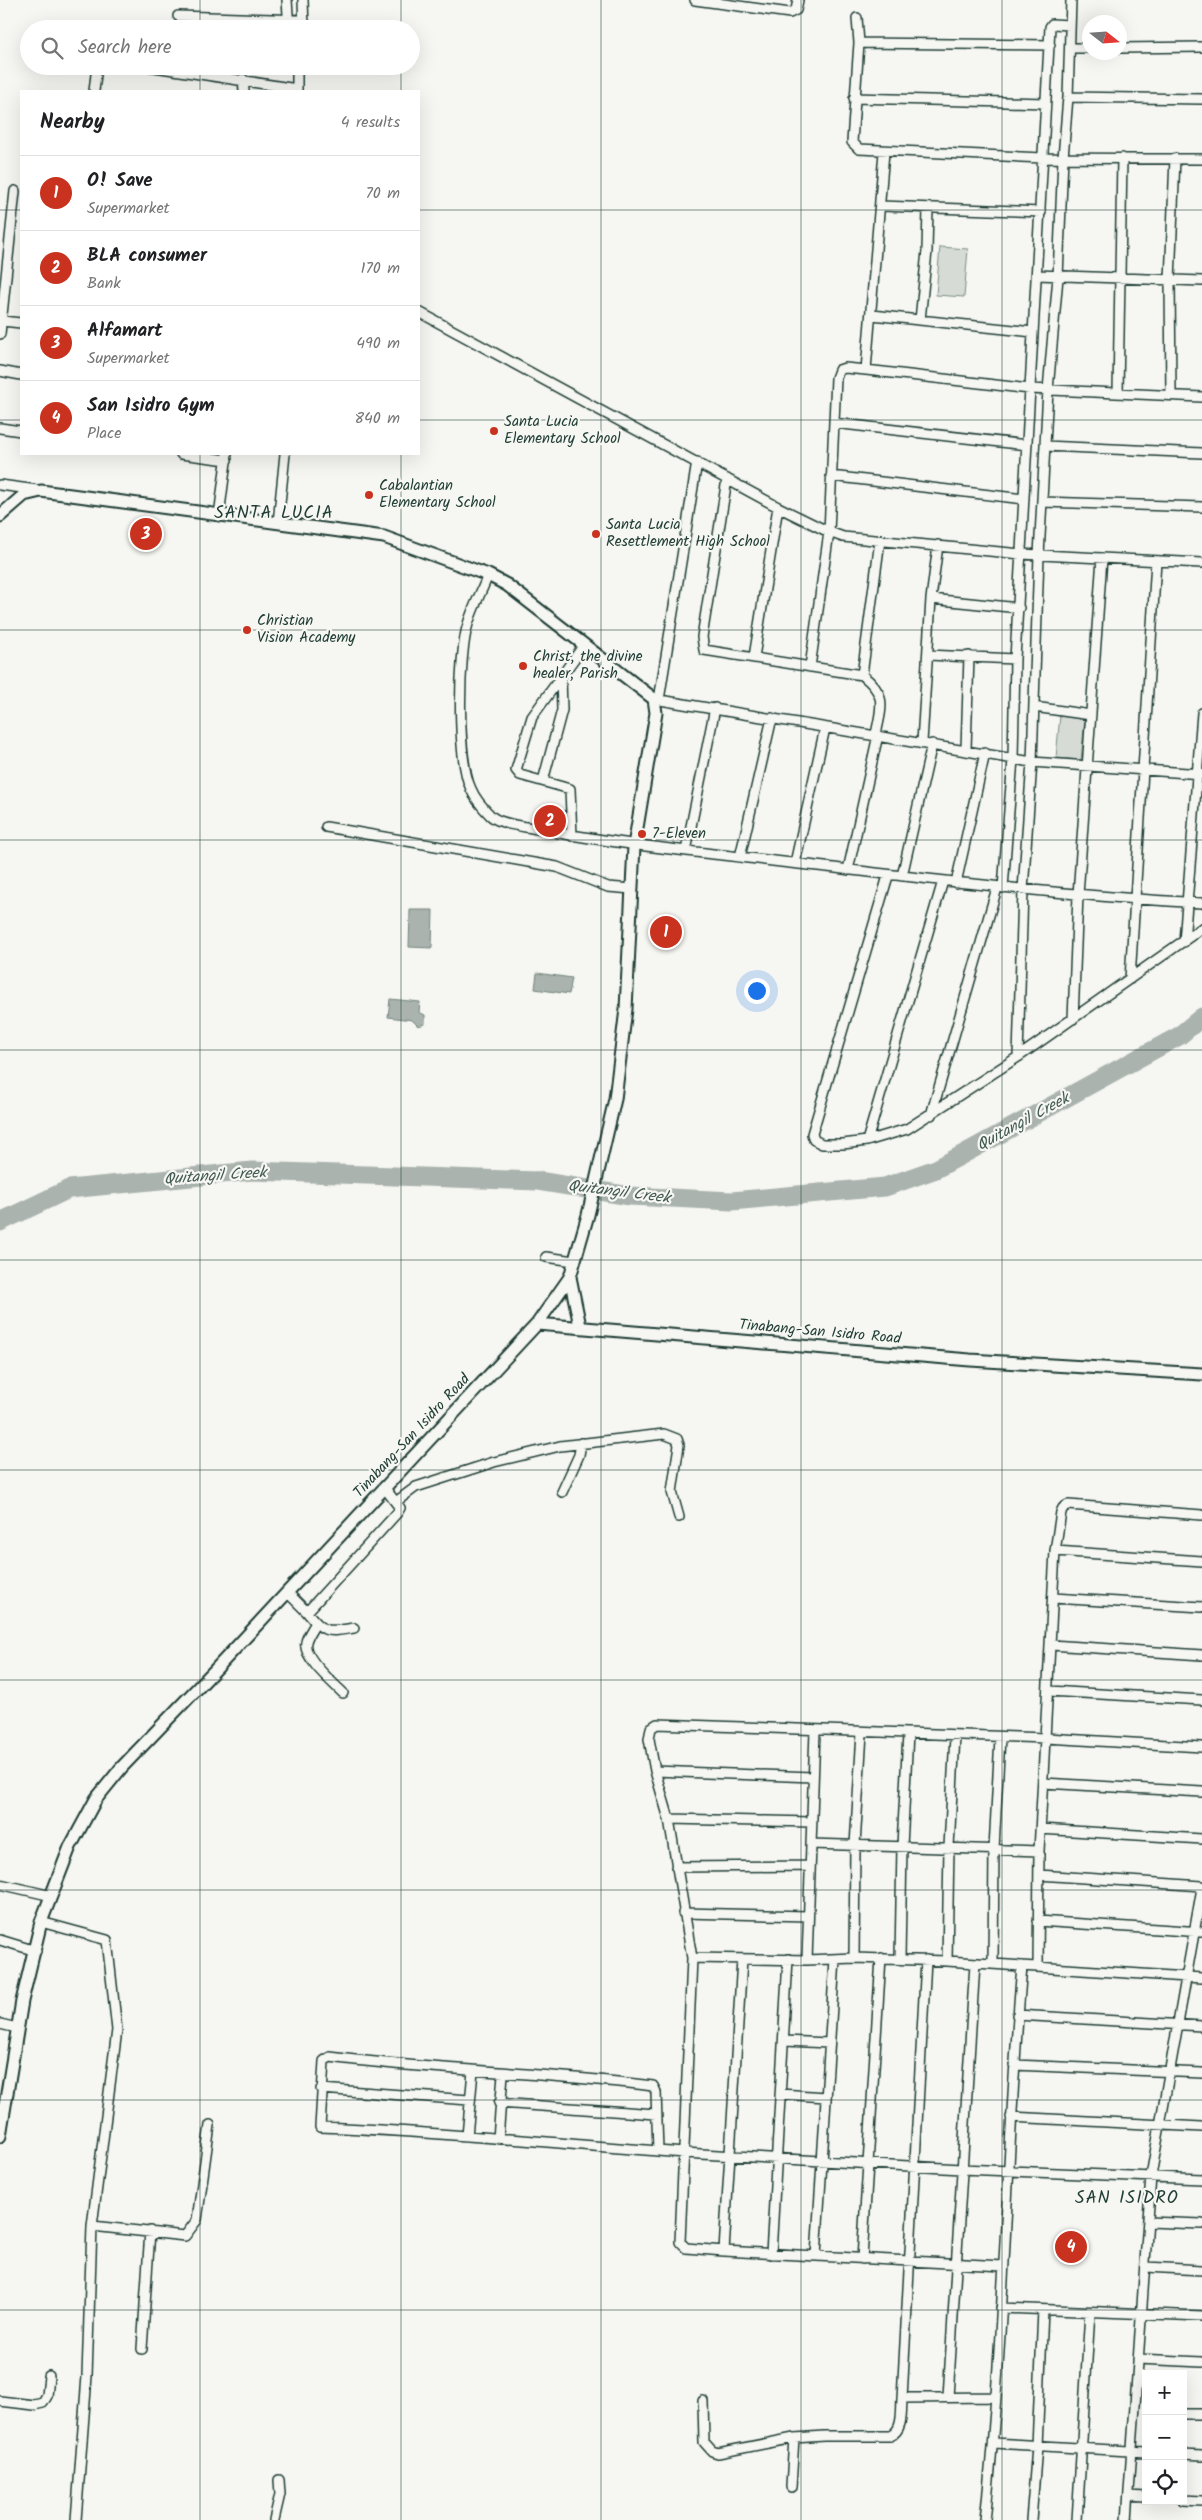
<!DOCTYPE html>
<html lang="en">
<head>
<meta charset="utf-8">
<style>
  body { margin:0; font-family:Kalam,sans-serif; background:#f2f2f2; color:#202124 }
  .controls { position:absolute; right:15px; bottom:15px; display:grid; overflow:hidden; border-radius:0px; box-shadow:0 5px 20px #0002 }
  .controls button { width:45px; height:45px; display:grid; place-items:center; padding:0; border:0; border-bottom:1px solid #e0e0e0; background:#fff; color:#202124; font:25px sans-serif }
  .compass { position:absolute; left:1082px; top:15px; width:45px; height:45px; border-radius:50%; background:#fff; box-shadow:0 5px 20px #0002; rotate:107deg }
  .you { position:absolute; left:756px; top:990px; width:18px; height:18px; margin:-12px; border:4px solid #fff; border-radius:50%; background:#1a73e8; box-shadow:0 0 0 8px #1a73e833 }
  .badge { display:grid; place-items:center; width:32px; height:32px; border-radius:50%; background:#c8321e; color:#fff; font-size:16px; font-weight:700 }
  .pin { position:absolute; translate:-50% -50%; border:2px solid #fff; box-shadow:0 1px 5px #0006 }
  .list { margin:0; padding:0; list-style:none }
  h2 { display:flex; justify-content:space-between; align-items:center; height:65px; margin:0; padding:0 20px; font-size:21px }
  h2 small { font-size:16px; font-weight:400; color:#757577 }
  .list li { display:grid; grid-template-columns:32px 1fr auto; gap:15px; align-items:center; box-sizing:border-box; height:75px; padding:0 20px; border-top:1px solid #e0e0e0 }
  .list b { display:block; font-size:19px; white-space:nowrap }
  .list p { margin:0; font-size:16px; white-space:nowrap; color:#757577 }
  .list em { font-size:16px; font-style:normal; color:#757577 }
  .icon { flex:none; width:28px; height:28px; fill:none; stroke:currentColor; stroke-width:2; stroke-linecap:round; stroke-linejoin:round }
  .map { position:relative; flex:none; width:1202px; height:2520px; overflow:hidden }
  .search { position:absolute; background:#fff; box-shadow:0 5px 20px #0002; left:20px; top:20px; width:400px; height:55px; display:flex; align-items:center; gap:12px; box-sizing:border-box; padding:0 18px; border-radius:28px; color:#757577; font-size:19px }
  .panel { position:absolute; background:#fff; box-shadow:0 5px 20px #0002; left:20px; top:90px; width:400px; height:365px; border-radius:0px }
  .map>svg:first-child { display:block }
</style>
</head>
<body>
<div class="map">
<svg width="1202" height="2520" viewBox="0 0 1202 2520">
  <rect width="100%" height="100%" fill="#f6f6f2"/>
  <filter id="ink" filterUnits="userSpaceOnUse"><feTurbulence type="fractalNoise" baseFrequency=".02" numOctaves="2"/><feDisplacementMap in="SourceGraphic" scale="10" xChannelSelector="R" yChannelSelector="G"/><feConvolveMatrix kernelMatrix="1 2 1 2 8 2 1 2 1" color-interpolation-filters="sRGB"/></filter>
  <g filter="url(#ink)">
    <!-- green -->
    <path fill="#d6dbd6" stroke="#7a8c85" d="M 940,247 L 968,249 L 964,297 L 936,295 Z
      M 1060,715 L 1085,718 L 1081,760 L 1056,758 Z"/>
    <!-- water -->
    <path fill="#aab3ae" stroke="#72847d" d="M 410,910 L 433,910 L 432,948 L 409,947 Z
      M 537,973 L 572,978 L 569,994 L 535,989 Z
      M 390,999 L 420,1002 L 419,1012 L 425,1015 L 425,1024 L 418,1026 L 412,1020 L 388,1017 Z"/>
    <g fill="none" stroke-linecap="round" stroke-linejoin="round">
      <!-- river -->
      <path stroke="#aab3ae" stroke-width="19" d="M 0,1222 L 69,1189 L 252,1171 L 538,1181 L 630,1196 L 732,1201 L 885,1187 L 936,1169 L 1179,1036 L 1202,1017"/>
      <defs>
        <path id="minor" d="M 287,0 L 289,29
          M 303,0 L 304,29
          M 695,0 L 790,13 L 796,10 L 798,0
          M 178,16 L 304,20
          M 857,18 L 859,43 L 852,142 L 859,149 L 1043,158 L 1202,159
          M 859,43 L 1050,45
          M 1070,48 L 1090,48
          M 1120,48 L 1202,47
          M 148,66 L 297,89
          M 297,66 L 297,91
          M 243,79 L 244,91
          M 94,91 L 97,66
          M 1068,97 L 1202,99
          M 854,98 L 1045,103
          M 881,206 L 1041,212
          M 1037,275 L 1202,281
          M 419,312 L 778,507 L 829,532 L 843,537 L 1021,554 L 1202,563
          M 872,315 L 1033,332
          M 920,320 L 927,251 L 928,208
          M 2,321 L 21,323
          M 0,334 L 15,191
          M 866,370 L 884,152
          M 0,371 L 21,375
          M 1118,393 L 1122,158
          M 1171,395 L 1170,281 L 1175,158
          M 834,423 L 1027,445
          M 0,428 L 21,431
          M 1045,446 L 1202,453
          M 181,454 L 227,460
          M 831,476 L 1024,499
          M 727,479 L 702,637 L 704,650 L 862,675 L 880,540
          M 0,485 L 37,490
          M 1042,502 L 1202,507
          M 219,516 L 227,454
          M 278,523 L 285,454
          M 488,575 C 482,591 473,607 468,624 C 458,655 457,760 471,789 C 475,799 483,808 491,816 C 500,824 521,826 532,828 C 584,838 635,845 687,851 C 859,870 1029,894 1202,903
          M 931,599 L 1019,608
          M 928,655 L 1015,659
          M 754,657 L 778,507
          M 810,667 L 829,532 L 836,378 L 839,370 L 845,368 L 866,370 L 1030,389 L 1202,397
          M 862,675 C 887,694 882,706 876,734
          M 654,699 L 1032,762 L 1202,774
          M 659,700 L 697,462
          M 1034,707 L 1091,715
          M 922,742 L 931,599 L 938,545
          M 966,749 L 969,656
          M 543,781 L 562,710 L 561,676
          M 326,827 L 557,867 L 608,887 L 632,889
          M 572,836 L 570,789 L 520,775 L 516,770 L 532,717 L 584,645
          M 686,851 L 715,708
          M 740,857 L 772,718
          M 795,863 L 825,728
          M 848,870 L 878,735
          M 888,876 L 812,1134 L 814,1140 L 822,1144 L 843,1144 L 867,1141 L 907,1129 L 1018,1057 L 1202,928
          M 902,876 L 932,744
          M 956,883 L 985,753
          M 1003,888 L 1013,759 L 1015,659 L 1050,27 L 1052,24 L 1070,25
          M 1184,942 L 1202,713
          M 1130,979 L 1156,561
          M 1073,1019 L 1078,895 L 1102,558
          M 1018,1057 L 1023,890 L 1032,762 L 1039,555 L 1048,390 L 1058,277 L 1063,158 L 1068,97 L 1071,0
          M 931,1115 L 997,888
          M 867,1141 L 943,881
          M 546,1257 L 574,1261
          M 562,1492 L 579,1455 L 581,1443
          M 397,1501 L 416,1487 L 494,1462 L 560,1446 L 664,1434 L 677,1439 L 679,1445 L 672,1492 L 679,1517
          M 1055,1551 L 1202,1561
          M 287,1592 L 307,1612 L 397,1513 L 400,1508 L 384,1487
          M 1053,1598 L 1202,1607
          M 307,1612 C 324,1634 327,1632 354,1628
          M 315,1624 C 312,1630 307,1636 306,1642 C 302,1657 333,1683 343,1693
          M 1051,1645 L 1202,1655
          M 1049,1691 L 1202,1700
          M 655,1771 L 812,1777
          M 1043,1783 L 1202,1792
          M 669,1819 L 811,1822
          M 1040,1829 L 1202,1839
          M 811,1844 L 1039,1851
          M 676,1867 L 810,1866
          M 1039,1875 L 1202,1886
          M 0,1884 L 52,1896
          M 683,1913 L 808,1916
          M 1038,1921 L 1202,1932
          M 41,1922 L 107,1940 L 117,2030 L 92,2226 L 87,2376 L 76,2520
          M 0,1940 L 36,1951
          M 692,1958 L 807,1960 L 854,1958 L 947,1961 L 1202,1978
          M 854,1958 L 855,1845 L 862,1733
          M 900,1959 L 902,1846 L 908,1734
          M 807,1960 L 815,1731
          M 926,1960 L 902,2398 L 995,2397
          M 947,1961 L 949,1847 L 955,1736
          M 993,1964 L 994,1849 L 1000,1737
          M 1038,1967 L 1039,1851 L 1055,1551 L 1061,1512 L 1063,1508 L 1068,1505 L 1202,1515
          M 1017,2015 L 1202,2026
          M 0,2024 L 17,2028
          M 784,2041 L 829,2043
          M 1014,2065 L 1202,2073
          M 321,2089 L 469,2100
          M 780,2094 L 826,2097
          M 499,2103 L 656,2114
          M 1011,2117 L 1202,2127
          M 467,2136 L 473,2071
          M 498,2139 L 503,2074
          M 658,2151 L 656,2092 L 653,2086 C 546,2072 437,2071 330,2057 L 324,2061 L 320,2127 C 442,2132 563,2144 684,2153 L 961,2169 L 1202,2179
          M 1148,2222 L 1202,2224
          M 92,2226 L 185,2236 L 197,2220 L 210,2125
          M 724,2251 L 742,1959
          M 771,2254 L 788,1959
          M 816,2256 L 835,1959
          M 862,2259 L 881,1958
          M 1003,2266 L 724,2251 L 686,2248 L 680,2242 L 692,1958 L 669,1819 L 655,1771 L 649,1739 L 651,1728 L 657,1724 L 1046,1738 L 1202,1747
          M 1146,2267 L 1202,2270
          M 1001,2308 L 1202,2316
          M 142,2349 L 150,2231
          M 1138,2359 L 1202,2362
          M 948,2397 L 975,1963
          M 0,2401 L 34,2405 L 43,2403 L 47,2396 L 49,2376
          M 703,2401 L 704,2442 L 712,2451 L 718,2453 L 794,2438 L 824,2436 L 890,2436 C 904,2430 901,2410 902,2398
          M 1183,2414 L 1202,2414
          M 994,2443 L 1146,2452
          M 1183,2454 L 1202,2455
          M 791,2487 L 794,2438
          M 1129,2496 L 1146,2497
          M 1183,2500 L 1202,2501
          M 274,2520 L 280,2494 L 279,2480
          M 985,2520 C 1005,2336 1006,2150 1022,1966
          M 1031,2520 L 1037,2446 L 1043,2310
          M 1077,2520 L 1090,2312
          M 1127,2520 L 1151,2176 L 1202,1888"/>
        <path id="tertiary" d="M 0,516 L 24,495 L 41,491 L 384,537 L 488,575 L 507,585 L 654,699 L 656,713 L 634,846 L 626,1009 L 615,1099 L 588,1215 L 570,1277 L 537,1324
          M 570,1277 L 580,1326
          M 0,2136 L 22,2001 L 41,1922 L 70,1847 L 96,1799 L 122,1767 L 215,1670 L 537,1324 L 970,1360 L 1202,1374"/>
      </defs>
      <!-- minor casing -->
      <use href="#minor" stroke="#1f3d34" stroke-width="12"/>
      <!-- tertiary casing -->
      <use href="#tertiary" stroke="#1f3d34" stroke-width="15"/>
      <!-- minor -->
      <use href="#minor" stroke="#f6f6f2" stroke-width="9"/>
      <!-- tertiary -->
      <use href="#tertiary" stroke="#f6f6f2" stroke-width="11"/>
    </g>
  </g>
  <!-- grid -->
  <path fill="none" stroke="#1f3d34" stroke-width="1" stroke-opacity="0.55" d="M 200,0 L 200,29M 401,0 L 401,29M 601,0 L 601,2520M 801,0 L 801,2520M 1002,0 L 1002,2520M 200,66 L 200,91M 401,66 L 401,91M 0,210 L 21,210M 419,210 L 1202,210M 0,420 L 21,420M 419,420 L 1202,420M 200,454 L 200,2520M 401,454 L 401,2520M 0,630 L 1202,630M 0,840 L 1202,840M 0,1050 L 1202,1050M 0,1260 L 1202,1260M 0,1470 L 1202,1470M 0,1680 L 1202,1680M 0,1890 L 1202,1890M 0,2100 L 1202,2100M 0,2310 L 1202,2310"/>
  <!-- markers -->
  <g fill="#c8321e" stroke="#f6f6f2" stroke-width="2">
    <circle cx="494" cy="431" r="5"/>
    <circle cx="369" cy="495" r="5"/>
    <circle cx="596" cy="534" r="5"/>
    <circle cx="247" cy="630" r="5"/>
    <circle cx="523" cy="666" r="5"/>
    <circle cx="642" cy="834" r="5"/>
  </g>
  <g text-anchor="middle" dominant-baseline="central" stroke-width="4.5" stroke-linejoin="round" paint-order="stroke">
    <!-- poi labels -->
    <g font-size="15" fill="#1f3d34" stroke="#f6f6f2" text-anchor="start">
      <text x="504" y="422">Santa Lucia<tspan x="504" dy="17">Elementary School</tspan></text>
      <text x="379" y="486">Cabalantian<tspan x="379" dy="17">Elementary School</tspan></text>
      <text x="606" y="525">Santa Lucia<tspan x="606" dy="17">Resettlement High School</tspan></text>
      <text x="257" y="621">Christian<tspan x="257" dy="17">Vision Academy</tspan></text>
      <text x="533" y="657">Christ, the divine<tspan x="533" dy="17">healer, Parish</tspan></text>
      <text x="652" y="834">7-Eleven</text>
    </g>
    <!-- street labels -->
    <g font-size="15" fill="#1f3d34" stroke="#f6f6f2">
      <text transform="translate(820 1332) rotate(5)">Tinabang-San Isidro Road</text>
      <text transform="translate(412 1436) rotate(-47)">Tinabang-San Isidro Road</text>
    </g>
    <!-- water labels -->
    <g font-size="16" font-style="italic" fill="#425a52" stroke="#f6f6f2">
      <text transform="translate(1023 1122) rotate(-29)">Quitangil Creek</text>
      <text transform="translate(215 1176) rotate(-4)">Quitangil Creek</text>
      <text transform="translate(619 1192) rotate(7)">Quitangil Creek</text>
    </g>
    <!-- quarter labels -->
    <g font-size="18" letter-spacing="1" fill="#1f3d34" stroke="#f6f6f2">
      <text x="274" y="513">SANTA LUCIA</text>
      <text x="1127" y="2198">SAN ISIDRO</text>
    </g>
  </g>
</svg>
<div class="controls">
<button>+</button>
<button>−</button>
<button><svg class="icon" aria-label="locate" viewBox="0 0 24 24"><circle cx="12" cy="12" r="6"/><path d="M12 2v4M12 18v4M2 12h4M18 12h4"/></svg></button>
</div>
<svg class="compass" viewBox="-18 -18 36 36"><path d="M0-13l5 13h-10z" fill="#e53935"/><path d="M0 13l5-13h-10z" fill="#757577"/></svg>
<div class="you"></div>
<div class="pin badge" style="left:666px;top:932px">1</div>
<div class="pin badge" style="left:550px;top:821px">2</div>
<div class="pin badge" style="left:146px;top:534px">3</div>
<div class="pin badge" style="left:1071px;top:2247px">4</div>
<div class="search"><svg class="icon" aria-label="search" viewBox="0 0 24 24"><circle cx="10" cy="10" r="6"/><path d="M15 15l6 6"/></svg>Search here</div>
<section class="panel">
<h2>Nearby<small>4 results</small></h2>
<ul class="list">
<li><span class="badge">1</span><div><b>O! Save</b><p>Supermarket</p></div><em>70 m</em></li>
<li><span class="badge">2</span><div><b>BLA consumer</b><p>Bank</p></div><em>170 m</em></li>
<li><span class="badge">3</span><div><b>Alfamart</b><p>Supermarket</p></div><em>490 m</em></li>
<li><span class="badge">4</span><div><b>San Isidro Gym</b><p>Place</p></div><em>840 m</em></li>
</ul>
</section>
</div>
</body>
</html>
